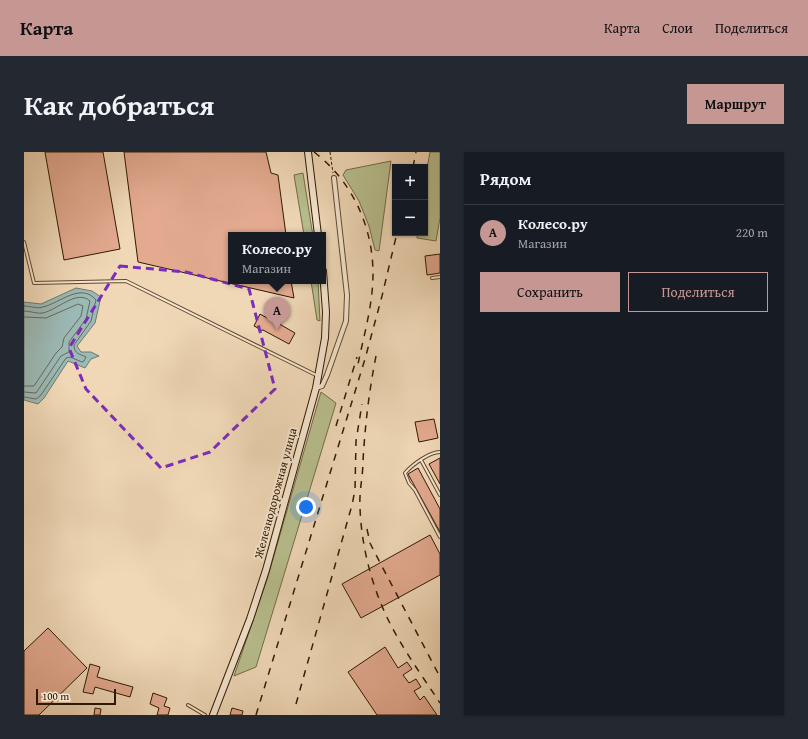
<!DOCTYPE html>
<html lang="ru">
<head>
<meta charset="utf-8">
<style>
  body { margin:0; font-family:"Gentium Book Plus",serif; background:#242831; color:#f1f3f6 }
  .controls { position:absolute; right:12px; top:12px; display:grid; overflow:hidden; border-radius:0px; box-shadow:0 1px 3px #0004 }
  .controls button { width:36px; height:36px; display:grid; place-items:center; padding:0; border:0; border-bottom:1px solid #363941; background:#171b24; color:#f1f3f6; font:20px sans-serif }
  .scale { position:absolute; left:12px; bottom:10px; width:80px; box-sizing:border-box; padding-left:4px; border:2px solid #301902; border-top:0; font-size:11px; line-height:14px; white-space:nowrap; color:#301902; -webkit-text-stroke:3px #f5e6d0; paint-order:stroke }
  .you { position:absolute; left:282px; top:355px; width:14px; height:14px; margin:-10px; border:3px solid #fff; border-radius:50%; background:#1a73e8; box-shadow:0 0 0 6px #1a73e833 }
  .badge { display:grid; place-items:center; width:26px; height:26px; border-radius:50%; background:#c59692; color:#111; font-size:13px; font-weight:700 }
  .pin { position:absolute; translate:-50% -33px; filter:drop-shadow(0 1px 2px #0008) }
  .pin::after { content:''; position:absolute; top:21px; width:14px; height:12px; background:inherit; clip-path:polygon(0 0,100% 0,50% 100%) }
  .popup { position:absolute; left:204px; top:80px; width:98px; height:52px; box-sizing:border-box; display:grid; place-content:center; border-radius:0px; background:#171b24; filter:drop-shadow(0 1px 3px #0005); font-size:13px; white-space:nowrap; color:#9ea1a6 }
  .popup b { font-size:15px; color:#f1f3f6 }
  .popup::after { content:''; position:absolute; left:50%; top:100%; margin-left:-8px; border:8px solid transparent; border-top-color:#171b24 }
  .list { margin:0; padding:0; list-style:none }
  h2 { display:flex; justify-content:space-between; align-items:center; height:52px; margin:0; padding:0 16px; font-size:17px }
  h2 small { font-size:13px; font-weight:400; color:#9ea1a6 }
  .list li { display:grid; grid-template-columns:26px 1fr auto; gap:12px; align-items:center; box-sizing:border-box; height:56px; padding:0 16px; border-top:1px solid #363941 }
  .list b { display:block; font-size:15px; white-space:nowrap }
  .list p { margin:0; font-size:13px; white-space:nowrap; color:#9ea1a6 }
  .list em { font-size:13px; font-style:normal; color:#9ea1a6 }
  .actions { display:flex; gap:8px; padding:12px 16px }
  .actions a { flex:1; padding:9px 0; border:1px solid #c59692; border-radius:0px; text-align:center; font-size:14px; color:#c59692 }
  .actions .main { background:#c59692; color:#111 }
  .map { position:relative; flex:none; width:416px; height:563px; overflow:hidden; border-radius:0px }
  header { display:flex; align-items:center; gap:24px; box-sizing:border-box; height:56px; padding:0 20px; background:#c59692; color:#111 }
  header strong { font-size:19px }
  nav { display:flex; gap:22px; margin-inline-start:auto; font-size:14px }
  .intro { display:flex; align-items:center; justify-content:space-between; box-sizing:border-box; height:96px; padding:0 24px }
  h1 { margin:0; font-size:28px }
  .button { padding:10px 18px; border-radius:0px; background:#c59692; color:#111; font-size:14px; font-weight:700 }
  main { display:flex; gap:24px; padding:0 24px }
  aside { flex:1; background:#171b24; border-radius:0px; box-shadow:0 1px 3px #0004 }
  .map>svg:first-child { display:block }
</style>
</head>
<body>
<header>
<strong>Карта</strong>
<nav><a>Карта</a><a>Слои</a><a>Поделиться</a></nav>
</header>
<div class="intro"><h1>Как добраться</h1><a class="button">Маршрут</a></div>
<main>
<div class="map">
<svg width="416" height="563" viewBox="0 0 416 563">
  <rect width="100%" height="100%" fill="#f0d8b7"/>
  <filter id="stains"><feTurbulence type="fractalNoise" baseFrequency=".005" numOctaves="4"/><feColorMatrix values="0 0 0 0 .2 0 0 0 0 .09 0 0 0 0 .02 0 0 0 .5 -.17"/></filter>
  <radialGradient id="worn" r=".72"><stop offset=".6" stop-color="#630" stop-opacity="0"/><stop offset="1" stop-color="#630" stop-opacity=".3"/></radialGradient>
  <!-- green -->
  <path fill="#b8bf8f" stroke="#746c48" d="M 406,0 L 416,0 L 416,66 L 412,89 L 393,86 L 393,81 L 401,81 L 401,27 Z
    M 367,9 L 355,99 L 351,98 L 345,74 L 335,49 L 319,23 L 322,18 Z
    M 279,21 L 288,78 L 289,83 L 280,83 L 270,23 Z
    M 287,129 L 294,129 L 296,169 L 293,168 Z
    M 297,240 L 312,251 L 232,515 L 210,524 L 243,428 Z"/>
  <!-- water -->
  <path fill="#9bb9b5" stroke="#70796d" d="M 52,136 L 68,139 L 77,145 L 71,171 L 53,194 L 57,200 L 67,200 L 75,204 L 67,207 L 61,216 L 44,209 L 20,246 L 14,252 L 0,248 L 0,150 L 17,152 Z"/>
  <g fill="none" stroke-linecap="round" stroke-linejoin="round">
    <!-- shore -->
    <path stroke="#66695c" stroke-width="1" d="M 0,154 C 6,154 14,157 19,155 C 36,151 57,130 72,148 L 67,169 L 50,193 C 50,202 56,202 62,205 L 60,209 L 58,210 L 46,205 L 42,206 L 17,243 L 12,247 L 0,245
      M 0,159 C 6,159 13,162 19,161 C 33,158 53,137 66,149 L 62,167 L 45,190 L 45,200 L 37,204 L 12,241 L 0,240
      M 0,165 L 22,166 L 54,152 L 59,154 L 57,164 L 40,186 L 38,195 L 32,201 L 10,234 L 0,234"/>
  </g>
  <!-- building -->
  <path fill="#e3aa90" stroke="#301902" d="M 21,0 L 79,0 L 96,97 L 40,108 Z
    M 100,0 L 242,0 L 247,21 L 254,23 L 262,83 L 207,83 L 207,129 L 267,129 L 270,146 L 114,110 Z
    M 416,102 L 416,121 L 403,123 L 401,104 Z
    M 236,162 L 245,167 L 247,163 L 254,166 L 252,170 L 271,181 L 265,192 L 239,178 L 235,179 L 234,176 L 230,174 Z
    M 410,267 L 414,286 L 395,290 L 391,270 Z
    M 416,306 L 416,332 L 405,312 Z
    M 394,316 L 416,357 L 416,380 L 384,322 Z
    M 406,383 L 416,402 L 416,423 L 337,466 L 318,432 Z
    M 24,476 L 63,516 L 15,563 L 0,563 L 0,499 Z
    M 361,495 L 374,516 L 383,510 L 388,517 L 379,523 L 385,531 L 392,527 L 397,535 L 390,539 L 396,548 L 400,544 L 413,563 L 353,563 L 324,520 Z
    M 66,512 L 76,515 L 73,525 L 109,535 L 106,545 L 71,535 L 69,542 L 59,540 Z
    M 129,541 L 143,546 L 140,554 L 146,556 L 144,563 L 133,563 L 135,556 L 126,552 Z
    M 71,556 L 77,557 L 76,563 L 70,563 Z
    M 208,556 L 219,559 L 218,563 L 206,563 Z"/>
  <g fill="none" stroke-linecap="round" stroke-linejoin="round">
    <defs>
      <path id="service" d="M 0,90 L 10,131 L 102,129 L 294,224
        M 408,126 L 416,125
        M 416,300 C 405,300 388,313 381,321 L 385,331 L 391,338 L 416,385
        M 397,308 L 416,343
        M 164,553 L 181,563"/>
      <path id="minor" d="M 292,236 L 298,234 L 303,223 L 322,169 L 323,143 L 310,26"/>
      <path id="secondary" d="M 284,0 L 294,83
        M 189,563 L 226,467 L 242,418 L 292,236 L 301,186 L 302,160 L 299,119"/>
    </defs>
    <!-- service casing -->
    <use href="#service" stroke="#60492f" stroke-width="4"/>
    <!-- minor casing -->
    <use href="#minor" stroke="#60492f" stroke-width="6"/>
    <!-- secondary casing -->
    <use href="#secondary" stroke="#301902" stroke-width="8"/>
    <!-- path -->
    <path stroke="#301902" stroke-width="1" stroke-dasharray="3 2" stroke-linecap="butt" d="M 306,0 L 309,21"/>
    <!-- service -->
    <use href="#service" stroke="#f5e6d0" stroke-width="2"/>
    <!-- minor -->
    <use href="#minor" stroke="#f5e6d0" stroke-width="4"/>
    <!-- secondary -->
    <use href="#secondary" stroke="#f5e6d0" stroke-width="6"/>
    <!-- rail -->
    <path stroke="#301902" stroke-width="1.5" stroke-dasharray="7 7" stroke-linecap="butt" d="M 290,0 C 328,29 349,74 349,122 C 349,152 340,183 334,212
      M 389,15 L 392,0
      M 352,204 C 345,239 341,274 339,309 C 339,324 335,340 336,355 C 337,390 346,428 361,461 C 375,492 397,522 416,551
      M 312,274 L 333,205
      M 343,377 L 346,391 L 351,401 L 416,525
      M 272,552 L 328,353 L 331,338 L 332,289 L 338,252
      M 232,563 L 341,207 L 358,144 L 373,81"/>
  </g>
  <!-- marked area -->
  <path fill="none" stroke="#7b2cbf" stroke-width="3" stroke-dasharray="8 5" stroke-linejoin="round" d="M 96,114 L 162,120 L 225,137 L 251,237 L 186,300 L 137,316 L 62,237 L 45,196 Z"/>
  <g text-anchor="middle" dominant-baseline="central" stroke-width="4" stroke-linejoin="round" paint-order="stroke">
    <!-- street labels -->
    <g font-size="12" fill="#301902" stroke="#f5e6d0">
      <text transform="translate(251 341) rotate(-75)">Железнодорожная улица</text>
    </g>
  </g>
  <rect width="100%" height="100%" filter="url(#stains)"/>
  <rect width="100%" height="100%" fill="url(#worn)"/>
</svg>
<div class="controls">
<button>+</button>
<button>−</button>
</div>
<div class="scale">100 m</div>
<div class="you"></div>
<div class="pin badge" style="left:253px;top:178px">A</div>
<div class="popup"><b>Колесо.ру</b>Магазин</div>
</div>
<aside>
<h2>Рядом<small></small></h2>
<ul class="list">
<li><span class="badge">A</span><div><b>Колесо.ру</b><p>Магазин</p></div><em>220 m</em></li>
</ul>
<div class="actions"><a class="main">Сохранить</a><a>Поделиться</a></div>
</aside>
</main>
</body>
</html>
